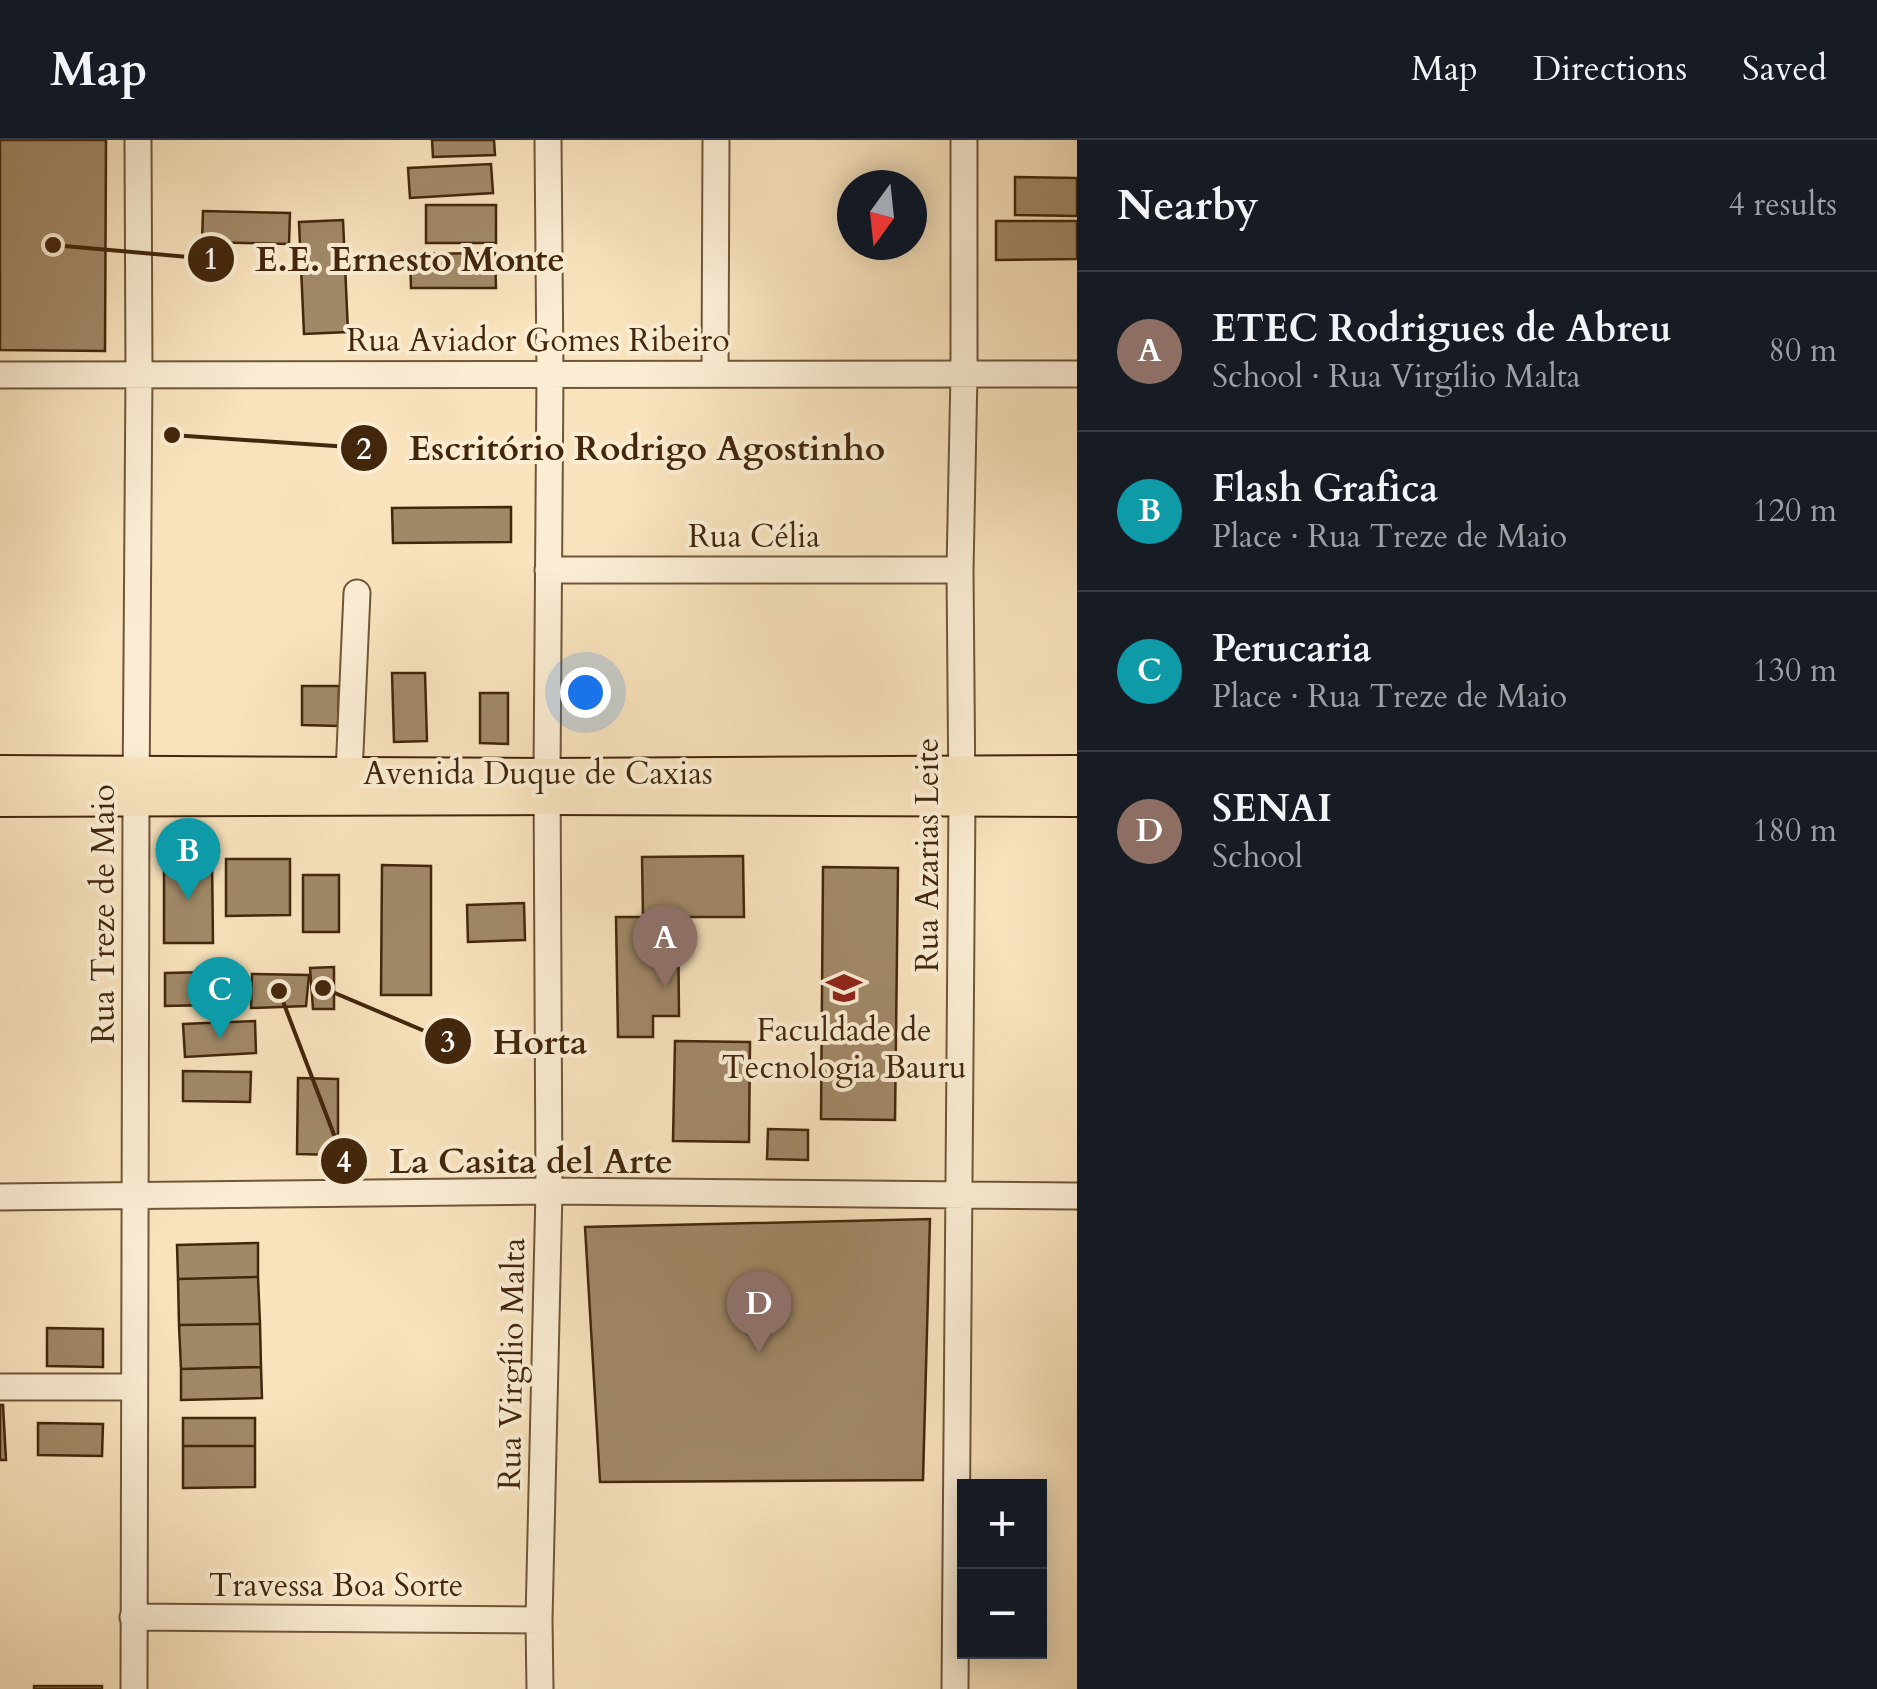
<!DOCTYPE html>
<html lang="en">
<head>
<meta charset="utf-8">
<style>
  body { margin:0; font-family:Cardo,serif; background:#242831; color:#f1f3f6 }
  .controls { position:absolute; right:30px; bottom:30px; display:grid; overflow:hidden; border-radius:0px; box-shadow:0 5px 25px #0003 }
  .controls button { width:90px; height:90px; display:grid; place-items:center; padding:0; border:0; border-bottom:2px solid #363941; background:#171b24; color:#f1f3f6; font:50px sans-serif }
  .compass { position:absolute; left:837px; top:30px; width:90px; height:90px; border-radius:50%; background:#171b24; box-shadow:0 5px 25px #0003; rotate:195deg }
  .you { position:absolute; left:585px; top:552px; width:35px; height:35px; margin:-25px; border:8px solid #fff; border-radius:50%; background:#1a73e8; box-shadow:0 0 0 15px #1a73e833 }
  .badge { display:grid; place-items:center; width:65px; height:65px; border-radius:50%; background:#c59692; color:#fff; font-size:32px; font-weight:700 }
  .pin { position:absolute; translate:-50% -82px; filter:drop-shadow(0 2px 5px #0008) }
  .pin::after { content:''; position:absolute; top:52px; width:35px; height:30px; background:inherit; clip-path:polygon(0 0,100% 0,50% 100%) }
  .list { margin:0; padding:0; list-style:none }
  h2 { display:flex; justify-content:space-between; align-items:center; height:130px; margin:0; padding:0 40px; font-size:42px }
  h2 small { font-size:32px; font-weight:400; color:#9ea1a6 }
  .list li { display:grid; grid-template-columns:65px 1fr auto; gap:30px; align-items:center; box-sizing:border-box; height:160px; padding:0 40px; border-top:2px solid #363941 }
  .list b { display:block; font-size:38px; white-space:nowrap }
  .list p { margin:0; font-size:32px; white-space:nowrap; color:#9ea1a6 }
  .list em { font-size:32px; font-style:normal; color:#9ea1a6 }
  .map { position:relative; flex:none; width:1077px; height:1549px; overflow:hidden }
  header { display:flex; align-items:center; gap:60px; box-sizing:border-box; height:140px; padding:0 50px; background:#171b24; border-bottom:2px solid #363941 }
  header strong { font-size:48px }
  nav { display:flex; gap:55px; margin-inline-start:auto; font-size:35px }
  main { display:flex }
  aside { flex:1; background:#171b24 }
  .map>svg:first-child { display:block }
</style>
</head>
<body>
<header>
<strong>Map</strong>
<nav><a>Map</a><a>Directions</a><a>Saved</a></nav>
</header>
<main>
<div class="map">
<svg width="1077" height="1549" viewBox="0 0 1077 1549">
  <rect width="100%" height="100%" fill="#f8e3bd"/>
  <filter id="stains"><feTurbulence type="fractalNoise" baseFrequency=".002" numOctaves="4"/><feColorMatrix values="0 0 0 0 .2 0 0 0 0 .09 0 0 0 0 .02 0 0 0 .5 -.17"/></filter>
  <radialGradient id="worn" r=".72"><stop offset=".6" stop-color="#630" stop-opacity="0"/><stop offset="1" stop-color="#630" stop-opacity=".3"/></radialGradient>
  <!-- building -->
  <path fill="#a18968" stroke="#43270c" stroke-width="2.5" d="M 0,0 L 106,0 L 105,211 L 0,210 Z
    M 432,0 L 494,0 L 495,15 L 433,17 Z
    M 491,24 L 493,53 L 410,58 L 408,28 Z
    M 1015,37 L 1077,38 L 1077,76 L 1015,75 Z
    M 426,65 L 496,65 L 496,103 L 426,103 Z
    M 203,71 L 290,73 L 289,104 L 202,102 Z
    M 343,80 L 348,192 L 304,194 L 299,82 Z
    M 996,81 L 1077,81 L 1077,119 L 996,120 Z
    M 495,113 L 496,148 L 411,148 L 410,114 Z
    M 511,367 L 511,402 L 393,403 L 392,368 Z
    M 392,533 L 425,533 L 427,601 L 394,602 Z
    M 302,546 L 339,546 L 338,586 L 302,585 Z
    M 480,553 L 508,553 L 508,604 L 480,603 Z
    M 164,716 L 212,716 L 213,803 L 164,803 Z
    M 743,716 L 744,777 L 678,777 L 679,876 L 653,876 L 653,897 L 618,897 L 616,777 L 643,777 L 642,717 Z
    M 226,719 L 290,719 L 290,775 L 226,776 Z
    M 382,725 L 431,726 L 431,855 L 381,855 Z
    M 823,727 L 898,728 L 895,980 L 821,979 Z
    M 303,735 L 339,735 L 339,792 L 303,792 Z
    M 524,763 L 525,800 L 468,802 L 467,765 Z
    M 334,827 L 334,869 L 313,869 L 310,828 Z
    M 211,832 L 212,865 L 165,866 L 165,833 Z
    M 252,834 L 309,835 L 306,866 L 251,868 Z
    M 255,881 L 256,913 L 185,917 L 183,884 Z
    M 675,901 L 750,902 L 749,1002 L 673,1001 Z
    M 183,931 L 251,932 L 250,962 L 183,961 Z
    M 298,938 L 338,939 L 338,1015 L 297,1014 Z
    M 768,989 L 808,990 L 808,1020 L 767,1019 Z
    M 930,1079 L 923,1340 L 600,1342 L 585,1087 Z
    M 258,1103 L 258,1137 L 178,1139 L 177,1105 Z
    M 258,1137 L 260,1184 L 179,1185 L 178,1139 Z
    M 260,1184 L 261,1227 L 181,1229 L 179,1185 Z
    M 47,1188 L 103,1189 L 103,1227 L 47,1226 Z
    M 261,1227 L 262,1258 L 181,1260 L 181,1229 Z
    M 0,1265 L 3,1265 L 6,1320 L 0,1320 Z
    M 183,1278 L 255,1278 L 255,1306 L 183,1306 Z
    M 38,1283 L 103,1284 L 102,1316 L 38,1315 Z
    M 183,1306 L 255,1306 L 255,1347 L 183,1348 Z
    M 34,1546 L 102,1546 L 102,1549 L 34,1549 Z"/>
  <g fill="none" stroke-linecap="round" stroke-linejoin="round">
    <defs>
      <path id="minor" d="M 715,233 L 716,0
        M 0,235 L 1077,234
        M 548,430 L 960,430
        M 349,634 L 357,453
        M 0,1057 L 549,1051 L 1077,1056
        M 0,1247 L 134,1247
        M 133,1477 L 539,1480
        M 134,1549 L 136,660 L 139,234 L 138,0
        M 540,1549 L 539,1480 L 549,1051 L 547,635 L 550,234 L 548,0
        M 955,1549 L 962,661 L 960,430 L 964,233 L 964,0"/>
      <path id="major" d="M 0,632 L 547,635 L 1077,632
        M 0,660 L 547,658 L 1077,660"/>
    </defs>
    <!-- minor casing -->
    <use href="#minor" stroke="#705638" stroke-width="29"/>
    <!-- major casing -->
    <use href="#major" stroke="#43270c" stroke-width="36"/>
    <!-- minor -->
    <use href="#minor" stroke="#faedd4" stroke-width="25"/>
    <!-- major -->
    <use href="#major" stroke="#f8e3bd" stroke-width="32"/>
  </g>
  <!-- icons -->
  <defs>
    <symbol id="university-bare" viewBox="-9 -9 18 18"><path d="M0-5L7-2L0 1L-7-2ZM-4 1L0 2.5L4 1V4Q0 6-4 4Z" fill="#8f2418" stroke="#faedd4" stroke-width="2.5" paint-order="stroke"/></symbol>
  </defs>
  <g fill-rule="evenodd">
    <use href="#university-bare" x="819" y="823" width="50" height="50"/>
  </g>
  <g text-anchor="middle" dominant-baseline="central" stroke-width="8" stroke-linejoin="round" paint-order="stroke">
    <!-- street labels -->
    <g font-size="32" fill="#43270c" stroke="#faedd4">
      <text x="538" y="201">Rua Aviador Gomes Ribeiro</text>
      <text x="754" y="397">Rua Célia</text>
      <text x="538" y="634">Avenida Duque de Caxias</text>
      <text transform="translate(928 715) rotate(-90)">Rua Azarias Leite</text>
      <text transform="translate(104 774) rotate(-90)">Rua Treze de Maio</text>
      <text transform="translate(512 1224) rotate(-89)">Rua Virgílio Malta</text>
      <text x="336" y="1446">Travessa Boa Sorte</text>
    </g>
    <!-- poi labels -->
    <g font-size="32" fill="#43270c" stroke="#faedd4">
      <text x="844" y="891">Faculdade de<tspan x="844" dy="37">Tecnologia Bauru</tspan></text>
    </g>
  </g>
  <!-- callouts -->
  <path fill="none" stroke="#43270c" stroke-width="4" d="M53 105L211 119M172 295L364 308M323 848L448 901M279 851L344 1021"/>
  <g fill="#43270c" stroke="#faedd4" stroke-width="4">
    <circle cx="53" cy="105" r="10"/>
    <circle cx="172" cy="295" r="10"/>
    <circle cx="323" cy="848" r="10"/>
    <circle cx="279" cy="851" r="10"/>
    <circle cx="211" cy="119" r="25"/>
    <circle cx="364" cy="308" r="25"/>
    <circle cx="448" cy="901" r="25"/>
    <circle cx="344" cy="1021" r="25"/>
  </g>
  <g font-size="30" text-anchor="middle" font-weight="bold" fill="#fff">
    <text x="211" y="129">1</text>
    <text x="364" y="319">2</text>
    <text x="448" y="912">3</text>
    <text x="344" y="1032">4</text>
  </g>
  <g font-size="35" text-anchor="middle" font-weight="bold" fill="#43270c" stroke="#faedd4" stroke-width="8" stroke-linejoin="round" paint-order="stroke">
    <text x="410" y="131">E.E. Ernesto Monte</text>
    <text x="647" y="320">Escritório Rodrigo Agostinho</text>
    <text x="540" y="914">Horta</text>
    <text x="531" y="1033">La Casita del Arte</text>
  </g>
  <rect width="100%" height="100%" filter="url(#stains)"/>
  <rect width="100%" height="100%" fill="url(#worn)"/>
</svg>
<div class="controls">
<button>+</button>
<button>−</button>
</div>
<svg class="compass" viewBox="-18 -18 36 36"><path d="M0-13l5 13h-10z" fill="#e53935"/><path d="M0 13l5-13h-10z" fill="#9ea1a6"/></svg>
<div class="you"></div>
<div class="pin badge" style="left:665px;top:847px;background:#8d6e63">A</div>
<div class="pin badge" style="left:188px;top:760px;background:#0f9aa8">B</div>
<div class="pin badge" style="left:220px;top:899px;background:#0f9aa8">C</div>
<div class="pin badge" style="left:759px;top:1213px;background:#8d6e63">D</div>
</div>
<aside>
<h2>Nearby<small>4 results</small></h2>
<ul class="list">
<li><span class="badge" style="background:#8d6e63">A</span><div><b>ETEC Rodrigues de Abreu</b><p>School · Rua Virgílio Malta</p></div><em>80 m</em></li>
<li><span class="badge" style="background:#0f9aa8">B</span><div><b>Flash Grafica</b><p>Place · Rua Treze de Maio</p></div><em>120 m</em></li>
<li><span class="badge" style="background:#0f9aa8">C</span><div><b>Perucaria</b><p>Place · Rua Treze de Maio</p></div><em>130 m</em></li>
<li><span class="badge" style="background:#8d6e63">D</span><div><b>SENAI</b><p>School</p></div><em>180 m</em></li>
</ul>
</aside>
</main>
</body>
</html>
